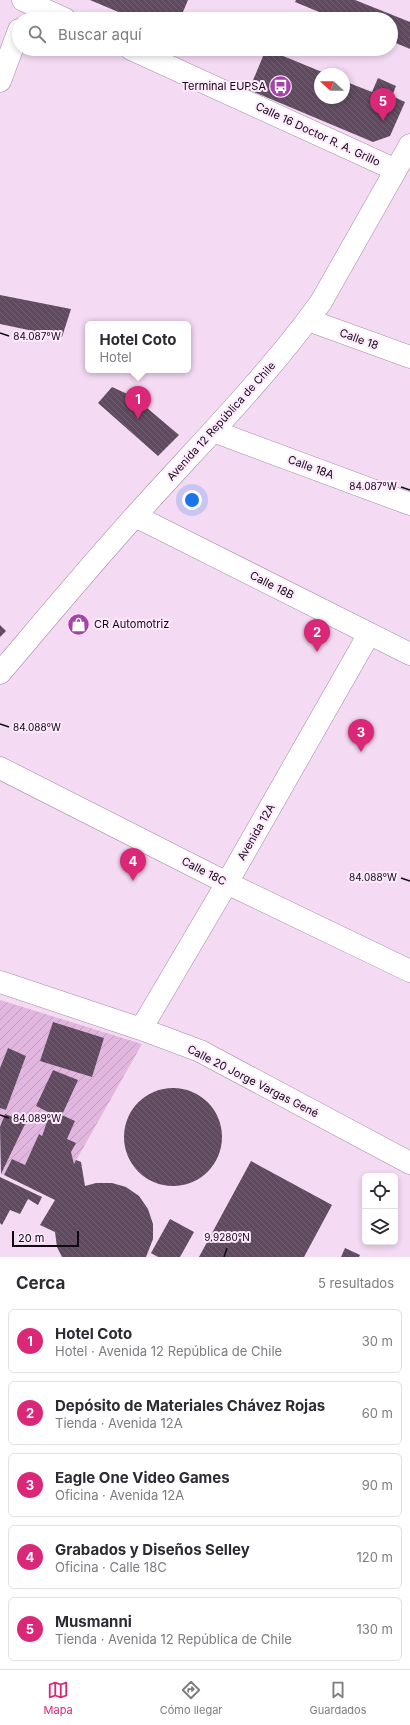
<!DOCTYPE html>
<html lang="es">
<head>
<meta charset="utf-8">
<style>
  body { margin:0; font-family:Inter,sans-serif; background:#f2f2f3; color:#2b2b33 }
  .controls { position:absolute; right:12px; bottom:12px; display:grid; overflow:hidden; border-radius:6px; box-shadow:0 2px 6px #0003 }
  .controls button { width:36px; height:36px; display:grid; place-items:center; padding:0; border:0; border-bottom:1px solid #e1e1e2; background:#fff; color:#2b2b33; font:20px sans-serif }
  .compass { position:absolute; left:314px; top:68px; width:36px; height:36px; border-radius:50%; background:#fff; box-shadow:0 2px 6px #0003; rotate:291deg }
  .scale { position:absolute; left:12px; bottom:10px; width:67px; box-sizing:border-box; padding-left:4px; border:2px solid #110911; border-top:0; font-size:11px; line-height:14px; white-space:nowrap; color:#110911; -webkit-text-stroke:3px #fee9fe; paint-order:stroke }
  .you { position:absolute; left:192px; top:500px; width:14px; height:14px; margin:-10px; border:3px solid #fff; border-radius:50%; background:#1a73e8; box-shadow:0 0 0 6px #1a73e833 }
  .badge { display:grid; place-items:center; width:26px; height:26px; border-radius:50%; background:#db2777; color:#fff; font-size:13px; font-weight:700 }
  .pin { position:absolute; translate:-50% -33px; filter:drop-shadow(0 1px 2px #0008) }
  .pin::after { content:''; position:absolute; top:21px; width:14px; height:12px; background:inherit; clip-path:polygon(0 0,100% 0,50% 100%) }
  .popup { position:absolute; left:85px; top:321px; width:106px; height:52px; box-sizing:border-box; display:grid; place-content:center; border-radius:6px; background:#fff; filter:drop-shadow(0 1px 3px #0005); font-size:13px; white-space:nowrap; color:#7c7c81 }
  .popup b { font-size:15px; color:#2b2b33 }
  .popup::after { content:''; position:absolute; left:50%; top:100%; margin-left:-8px; border:8px solid transparent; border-top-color:#fff }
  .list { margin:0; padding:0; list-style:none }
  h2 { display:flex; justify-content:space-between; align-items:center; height:52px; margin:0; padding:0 16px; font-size:17px }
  h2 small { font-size:13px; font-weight:400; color:#7c7c81 }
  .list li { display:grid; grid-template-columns:26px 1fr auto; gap:12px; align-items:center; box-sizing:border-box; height:64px; margin:0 8px 8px; padding:0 8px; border:1px solid #e1e1e2; border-radius:6px }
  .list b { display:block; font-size:15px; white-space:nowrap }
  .list p { margin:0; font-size:13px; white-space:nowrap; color:#7c7c81 }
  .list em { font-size:13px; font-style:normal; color:#7c7c81 }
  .icon { flex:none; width:22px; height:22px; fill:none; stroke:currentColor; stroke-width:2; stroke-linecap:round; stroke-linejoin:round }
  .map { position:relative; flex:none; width:410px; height:1257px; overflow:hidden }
  .search { position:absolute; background:#fff; box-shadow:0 2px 6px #0003; left:12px; right:12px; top:12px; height:44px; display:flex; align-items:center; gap:10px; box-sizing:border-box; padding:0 14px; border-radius:22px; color:#7c7c81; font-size:15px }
  .sheet { height:412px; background:#fff }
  nav { display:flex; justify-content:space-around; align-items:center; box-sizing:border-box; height:56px; border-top:1px solid #e1e1e2; background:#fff; font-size:11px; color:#7c7c81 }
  nav a { display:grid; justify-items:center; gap:2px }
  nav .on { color:#db2777 }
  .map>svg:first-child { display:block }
</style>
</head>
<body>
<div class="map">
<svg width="410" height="1257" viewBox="0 0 410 1257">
  <defs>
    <pattern id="garden-furrows" width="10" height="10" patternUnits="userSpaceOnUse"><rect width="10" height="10" fill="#e1b7e0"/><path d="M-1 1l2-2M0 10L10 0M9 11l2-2" fill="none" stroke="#c09cbf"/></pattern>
    <pattern id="building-back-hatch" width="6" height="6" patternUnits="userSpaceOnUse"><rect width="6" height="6" fill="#5f4a5f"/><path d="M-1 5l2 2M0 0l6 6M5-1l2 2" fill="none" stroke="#715f71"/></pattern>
  </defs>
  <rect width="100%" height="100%" fill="#f4daf3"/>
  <!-- garden -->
  <path fill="url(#garden-furrows)" d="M 0,1000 L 142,1044 L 74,1164 L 67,1139 L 75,1121 L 62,1115 L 77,1080 L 53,1070 L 37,1106 L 50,1113 L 42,1136 L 39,1135 L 25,1165 L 12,1159 L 4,1175 L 1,1174 L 5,1115 L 0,1127 L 0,1108 L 6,1110 L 26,1056 L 8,1049 L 0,1068 Z"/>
  <!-- building -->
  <path fill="url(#building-back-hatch)" d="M 90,0 L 188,0 L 180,19 L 135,19 Z
    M 296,0 L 355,0 L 410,22 L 410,49 L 391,41 L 391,19 L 336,19 L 295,2 Z
    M 266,49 L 327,74 L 320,74 L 320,98 L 344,98 L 344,81 L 372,92 L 378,78 L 396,86 L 392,96 L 405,102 L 390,136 L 373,142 L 249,90 Z
    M 0,295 L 71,309 L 62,337 L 0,324 Z
    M 112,387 L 134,397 L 179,435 L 158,456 L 98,403 Z
    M 0,625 L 6,631 L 0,637 Z
    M 53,1022 L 104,1038 L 92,1077 L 40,1061 Z
    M 8,1048 L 26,1056 L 6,1110 L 0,1108 L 0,1068 Z
    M 53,1070 L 78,1080 L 62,1115 L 75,1121 L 67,1139 L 76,1143 L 71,1152 L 74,1164 L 76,1160 L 81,1162 L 85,1186 L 96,1183 L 112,1183 L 126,1187 L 139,1196 L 148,1209 L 153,1224 L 153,1239 L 146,1257 L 62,1257 L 57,1247 L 55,1232 L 40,1225 L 55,1200 L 4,1175 L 12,1159 L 25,1165 L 39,1134 L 42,1136 L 50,1113 L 36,1106 Z
    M124 1137a49 49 0 1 1 98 0a49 49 0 1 1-98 0Z
    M 5,1114 L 26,1122 L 1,1174 L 0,1127 Z
    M 251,1161 L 332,1205 L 304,1257 L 199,1257 Z
    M 0,1177 L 42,1197 L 38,1205 L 28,1199 L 20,1214 L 10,1210 L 2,1225 L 0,1223 Z
    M 170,1219 L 194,1232 L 180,1257 L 158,1257 L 151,1253 Z
    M 345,1248 L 360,1255 L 359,1257 L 341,1257 Z"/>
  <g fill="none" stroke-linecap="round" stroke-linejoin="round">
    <defs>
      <path id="minor" d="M 23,0 L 65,19
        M 131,49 L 396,170
        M 0,81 L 19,30
        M 308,320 L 410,357
        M 213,431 L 410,504
        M 135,516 L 410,654
        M 0,673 C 45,620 90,566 136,515 C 199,445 266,378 321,302 L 410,145
        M 0,768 L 227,883 L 410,971
        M 0,982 L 141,1029 L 200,1051 L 410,1163
        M 141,1029 L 227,883 L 369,634"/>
    </defs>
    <!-- minor casing -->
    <use href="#minor" stroke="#a38ba3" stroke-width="23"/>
    <!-- minor -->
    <use href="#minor" stroke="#fff" stroke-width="22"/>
  </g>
  <!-- ticks -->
  <path fill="none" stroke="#110911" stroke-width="1.5" d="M 0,333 L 9,336M 401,487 L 410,490M 0,724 L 9,727M 401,878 L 410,881M 0,1115 L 9,1118M 224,1257 L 227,1248"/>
  <!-- icons -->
  <defs>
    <symbol id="bus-disc" viewBox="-11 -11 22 22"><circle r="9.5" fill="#a643a9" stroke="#fee9fe"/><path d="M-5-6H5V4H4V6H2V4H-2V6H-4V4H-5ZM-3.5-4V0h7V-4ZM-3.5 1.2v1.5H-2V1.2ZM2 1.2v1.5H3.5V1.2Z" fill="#fff"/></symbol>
    <symbol id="shop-disc" viewBox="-11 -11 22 22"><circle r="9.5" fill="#a643a9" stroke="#fee9fe"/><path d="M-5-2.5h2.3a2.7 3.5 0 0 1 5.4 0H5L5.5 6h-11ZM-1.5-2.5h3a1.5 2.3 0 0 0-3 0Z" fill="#fff"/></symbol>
  </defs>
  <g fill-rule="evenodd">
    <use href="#bus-disc" x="268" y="74" width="25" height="25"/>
    <use href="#shop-disc" x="66" y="612" width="25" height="25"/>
  </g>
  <g text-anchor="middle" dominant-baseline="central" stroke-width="4" stroke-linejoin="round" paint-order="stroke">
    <!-- poi labels -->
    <g font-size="11" fill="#110911" stroke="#fee9fe" text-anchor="end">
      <text x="266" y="86">Terminal EUPSA</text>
      <text x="94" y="624" text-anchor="start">CR Automotriz</text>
    </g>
    <!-- street labels -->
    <g font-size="11" fill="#110911" stroke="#fee9fe">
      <text transform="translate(318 134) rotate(25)">Calle 16 Doctor R. A. Grillo</text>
      <text transform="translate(359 339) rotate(20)">Calle 18</text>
      <text transform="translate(221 421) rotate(-48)">Avenida 12 República de Chile</text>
      <text transform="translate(311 467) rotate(20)">Calle 18A</text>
      <text transform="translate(272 585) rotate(27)">Calle 18B</text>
      <text transform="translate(256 832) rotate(-60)">Avenida 12A</text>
      <text transform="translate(204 871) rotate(27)">Calle 18C</text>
      <text transform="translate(253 1081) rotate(27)">Calle 20 Jorge Vargas Gené</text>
    </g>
  </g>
  <g font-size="10" text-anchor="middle" fill="#110911" stroke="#fee9fe" stroke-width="4" stroke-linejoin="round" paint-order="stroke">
    <text x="37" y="340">84.087°W</text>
    <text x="373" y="490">84.087°W</text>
    <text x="37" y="731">84.088°W</text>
    <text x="373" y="881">84.088°W</text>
    <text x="37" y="1122">84.089°W</text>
    <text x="227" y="1241">9.9280°N</text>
  </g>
</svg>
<div class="controls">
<button><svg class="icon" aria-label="locate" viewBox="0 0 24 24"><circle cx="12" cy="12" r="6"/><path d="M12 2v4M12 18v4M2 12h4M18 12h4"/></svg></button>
<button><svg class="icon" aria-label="layers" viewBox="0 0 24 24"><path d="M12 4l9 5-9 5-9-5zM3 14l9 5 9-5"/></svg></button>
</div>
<svg class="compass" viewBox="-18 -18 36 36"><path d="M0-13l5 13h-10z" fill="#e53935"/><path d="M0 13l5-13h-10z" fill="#7c7c81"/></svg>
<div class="scale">20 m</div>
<div class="you"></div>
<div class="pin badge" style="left:138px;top:419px">1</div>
<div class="popup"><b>Hotel Coto</b>Hotel</div>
<div class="pin badge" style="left:317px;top:652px">2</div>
<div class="pin badge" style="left:361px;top:752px">3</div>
<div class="pin badge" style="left:133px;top:881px">4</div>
<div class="pin badge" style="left:383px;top:121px">5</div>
<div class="search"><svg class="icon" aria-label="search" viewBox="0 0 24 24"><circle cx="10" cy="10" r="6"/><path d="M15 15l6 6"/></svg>Buscar aquí</div>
</div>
<section class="sheet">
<h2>Cerca<small>5 resultados</small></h2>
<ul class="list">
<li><span class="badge">1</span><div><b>Hotel Coto</b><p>Hotel · Avenida 12 República de Chile</p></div><em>30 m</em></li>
<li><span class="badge">2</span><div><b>Depósito de Materiales Chávez Rojas</b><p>Tienda · Avenida 12A</p></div><em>60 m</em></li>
<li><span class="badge">3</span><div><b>Eagle One Video Games</b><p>Oficina · Avenida 12A</p></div><em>90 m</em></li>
<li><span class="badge">4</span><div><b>Grabados y Diseños Selley</b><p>Oficina · Calle 18C</p></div><em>120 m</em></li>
<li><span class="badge">5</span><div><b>Musmanni</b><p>Tienda · Avenida 12 República de Chile</p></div><em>130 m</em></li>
</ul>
</section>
<nav>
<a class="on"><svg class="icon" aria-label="map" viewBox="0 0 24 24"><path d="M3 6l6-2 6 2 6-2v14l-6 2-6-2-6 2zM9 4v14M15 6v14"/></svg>Mapa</a>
<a><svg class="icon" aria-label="directions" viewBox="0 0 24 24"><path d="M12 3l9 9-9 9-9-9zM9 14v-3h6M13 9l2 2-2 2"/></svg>Cómo llegar</a>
<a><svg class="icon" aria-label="saved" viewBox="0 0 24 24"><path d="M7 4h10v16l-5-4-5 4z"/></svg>Guardados</a>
</nav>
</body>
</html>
